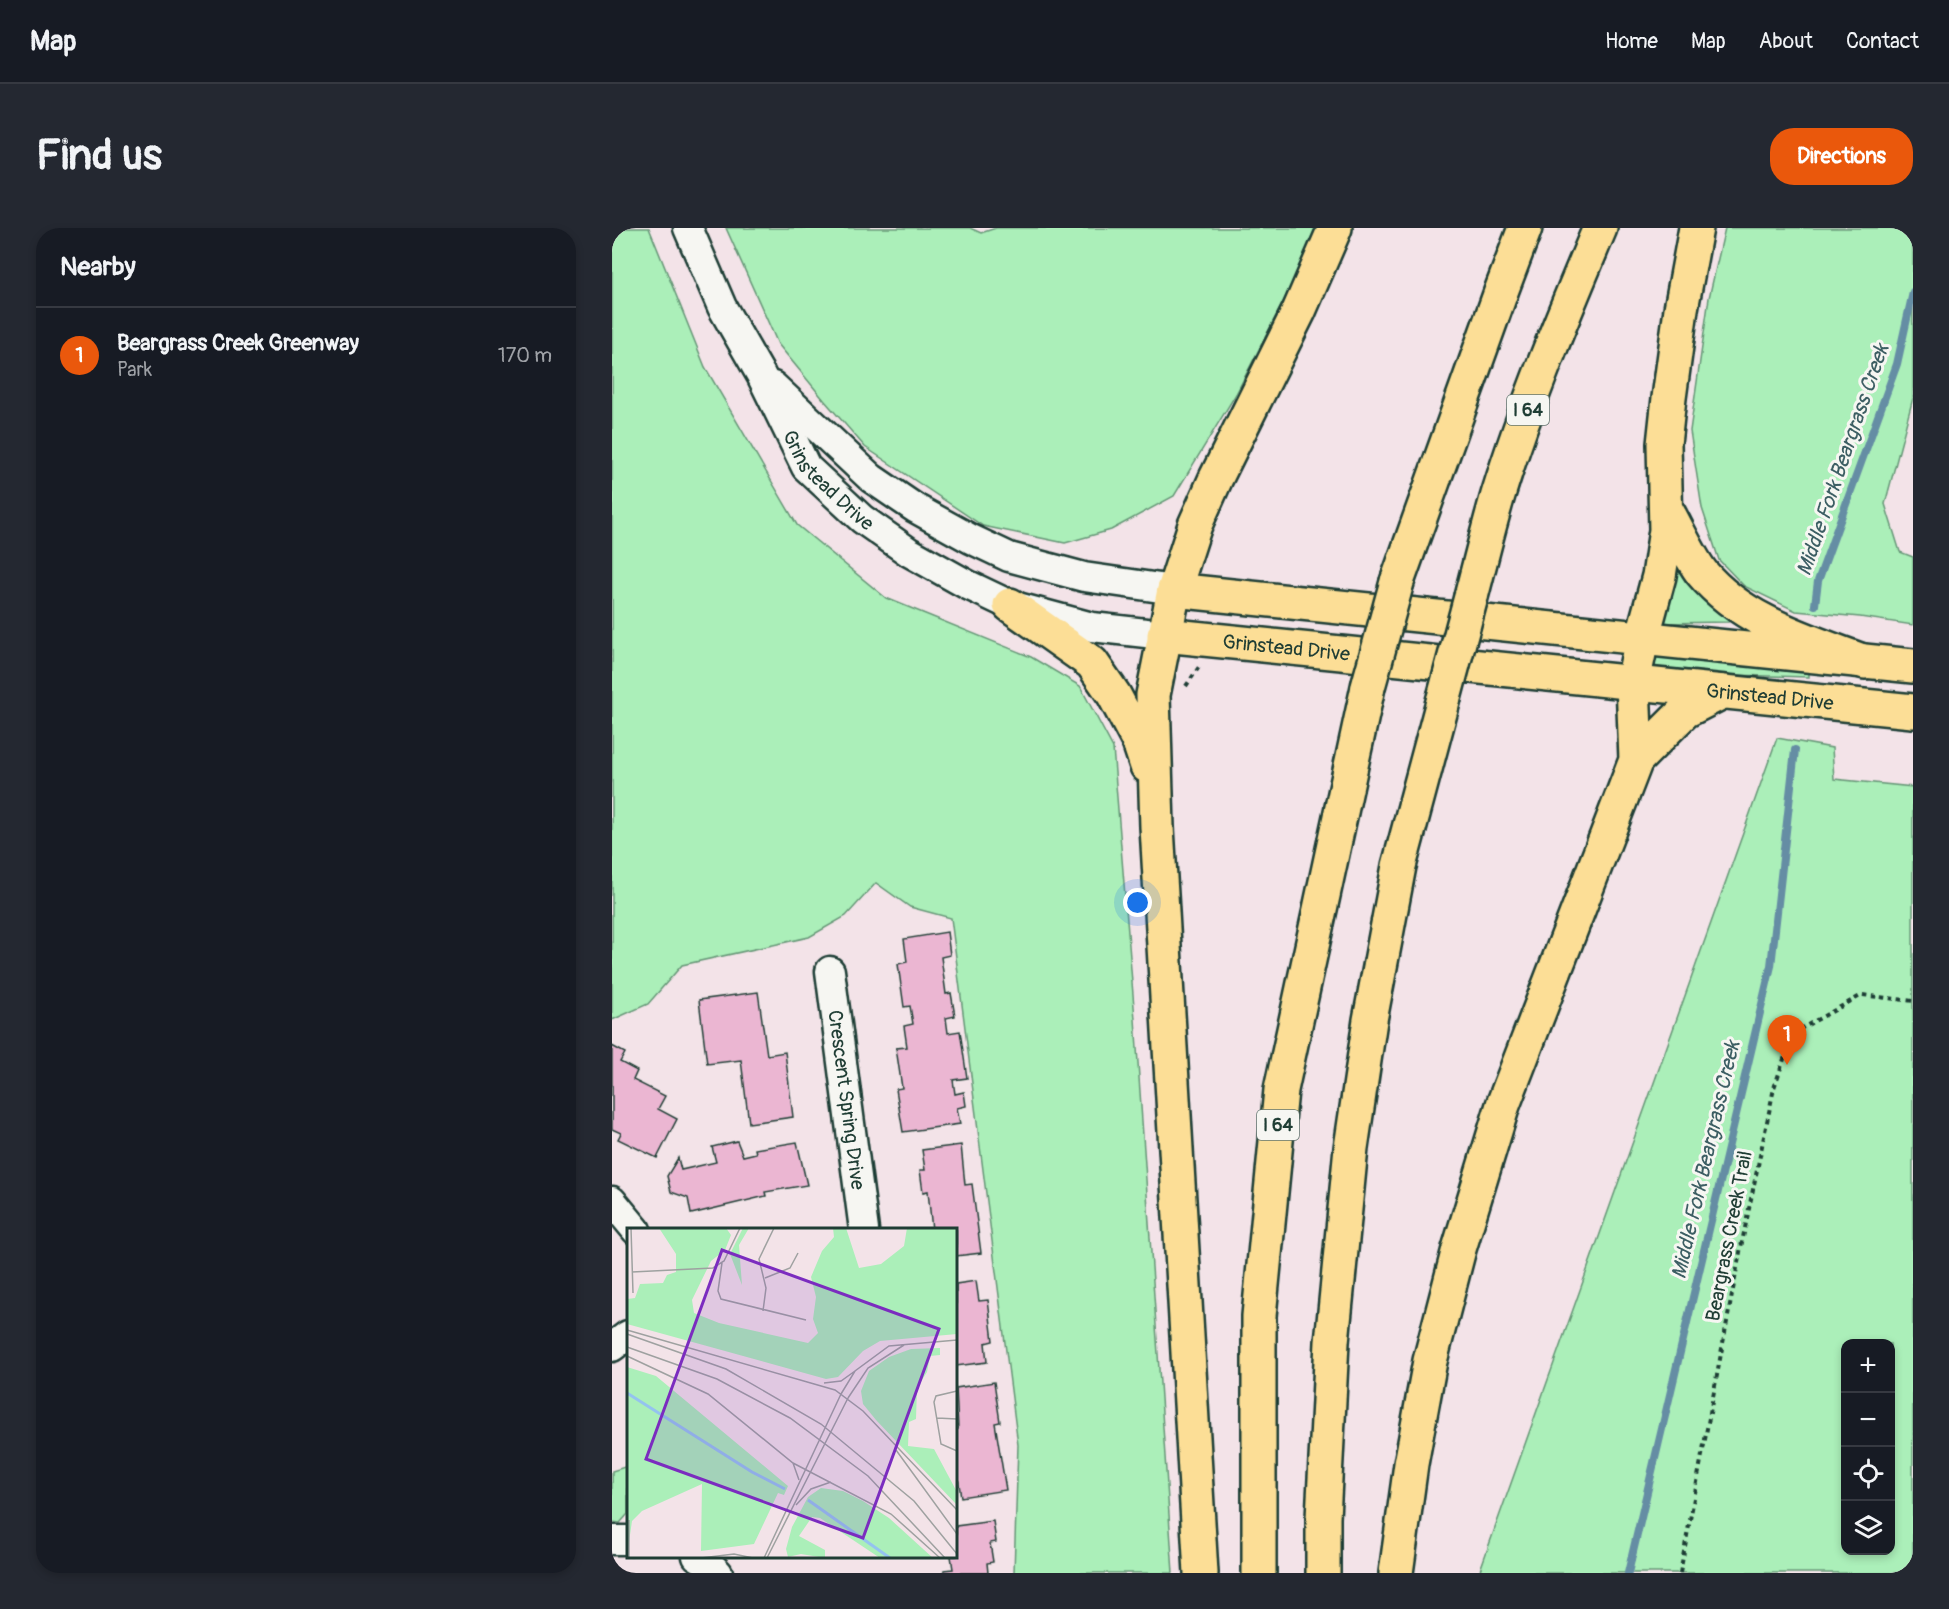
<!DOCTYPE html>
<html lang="en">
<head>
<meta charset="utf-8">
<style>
  body { margin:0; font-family:Pangolin,sans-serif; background:#242831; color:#f1f3f6 }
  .controls { position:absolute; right:18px; bottom:18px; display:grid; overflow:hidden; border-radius:12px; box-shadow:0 3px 9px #0003 }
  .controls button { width:54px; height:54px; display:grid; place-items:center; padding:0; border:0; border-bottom:2px solid #363941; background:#171b24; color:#f1f3f6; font:30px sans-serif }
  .you { position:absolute; left:526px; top:675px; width:21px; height:21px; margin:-15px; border:4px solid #fff; border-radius:50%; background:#1a73e8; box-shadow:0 0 0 9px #1a73e833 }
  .badge { display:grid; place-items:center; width:39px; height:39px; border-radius:50%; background:#ea580c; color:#fff; font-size:20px; font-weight:700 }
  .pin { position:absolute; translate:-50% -50px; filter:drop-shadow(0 2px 3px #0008) }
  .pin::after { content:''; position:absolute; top:32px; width:21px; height:18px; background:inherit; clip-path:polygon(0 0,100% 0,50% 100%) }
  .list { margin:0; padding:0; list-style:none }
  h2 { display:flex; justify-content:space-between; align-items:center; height:78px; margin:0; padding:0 24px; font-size:26px }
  h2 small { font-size:20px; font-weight:400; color:#9ea1a6 }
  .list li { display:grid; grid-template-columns:39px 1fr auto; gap:18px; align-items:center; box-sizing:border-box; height:96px; padding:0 24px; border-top:2px solid #363941 }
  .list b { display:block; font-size:22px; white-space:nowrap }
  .list p { margin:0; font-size:20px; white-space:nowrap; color:#9ea1a6 }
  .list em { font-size:20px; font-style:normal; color:#9ea1a6 }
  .icon { flex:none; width:33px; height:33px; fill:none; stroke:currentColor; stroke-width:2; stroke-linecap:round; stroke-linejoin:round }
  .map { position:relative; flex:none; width:1301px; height:1345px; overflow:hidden; border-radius:24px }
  header { display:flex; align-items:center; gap:36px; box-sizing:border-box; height:84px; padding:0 30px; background:#171b24; border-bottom:2px solid #363941 }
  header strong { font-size:28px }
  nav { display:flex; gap:33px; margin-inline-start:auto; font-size:21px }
  .intro { display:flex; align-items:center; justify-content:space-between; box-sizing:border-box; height:144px; padding:0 36px }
  h1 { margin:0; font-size:42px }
  .button { padding:15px 27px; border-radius:24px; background:#ea580c; color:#fff; font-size:21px; font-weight:700 }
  main { display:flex; gap:36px; padding:0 36px }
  aside { flex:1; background:#171b24; border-radius:24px; box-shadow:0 3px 9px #0003 }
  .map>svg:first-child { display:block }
</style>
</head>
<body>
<header>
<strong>Map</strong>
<nav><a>Home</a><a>Map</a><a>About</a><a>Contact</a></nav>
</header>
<div class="intro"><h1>Find us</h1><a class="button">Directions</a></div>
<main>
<aside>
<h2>Nearby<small></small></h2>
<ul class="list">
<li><span class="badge">1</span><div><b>Beargrass Creek Greenway</b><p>Park</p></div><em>170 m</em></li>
</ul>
</aside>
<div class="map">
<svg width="1301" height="1345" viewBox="0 0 1301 1345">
  <rect width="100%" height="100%" fill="#f3e3e8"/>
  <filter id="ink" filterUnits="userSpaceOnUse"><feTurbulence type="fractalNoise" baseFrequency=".0167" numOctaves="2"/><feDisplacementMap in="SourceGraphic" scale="12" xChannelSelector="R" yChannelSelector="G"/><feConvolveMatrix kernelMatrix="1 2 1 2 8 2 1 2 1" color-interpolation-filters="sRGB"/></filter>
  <g filter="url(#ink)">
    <!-- green -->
    <path fill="#abefb9" stroke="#659676" stroke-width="1.5" fill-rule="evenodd" d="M 0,0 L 37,0 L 93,139 L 185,297 L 274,370 L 419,429 L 468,458 L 501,520 L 523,791 L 561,1345 L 402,1345 L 406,1217 L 339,690 L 298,679 L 264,655 L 234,688 L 197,709 L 70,737 L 36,776 L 0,792 Z
      M 114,0 L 358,0 L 369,5 L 384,0 L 709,0 L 624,166 L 562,268 L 499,302 L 453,315 L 371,298 L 253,219 L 212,172 L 166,116 Z
      M 1113,0 L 1301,0 L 1301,170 L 1273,276 L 1288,324 L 1301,329 L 1301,397 L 1248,389 L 1184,383 L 1132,358 L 1107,332 L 1090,280 L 1078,203 L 1097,70 Z
      M 1064,335 L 1122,391 L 1116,394 L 1049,395 Z
      M 1042,428 L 1197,443 L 1197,449 L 1040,445 Z
      M 1165,510 L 1220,520 L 1222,551 L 1301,559 L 1301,1345 L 867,1345 ZM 1234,1116 L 1278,1116 L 1278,1322 L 1234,1322 Z
      M 16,1238 L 16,1286 L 8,1295 L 0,1294 L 0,1243 Z"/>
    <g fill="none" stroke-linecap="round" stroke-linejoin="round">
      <!-- stream -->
      <path stroke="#658da4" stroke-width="8" d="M 1203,377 L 1206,353 L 1285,136 L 1301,64
        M 1016,1345 L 1159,738 L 1183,522"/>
    </g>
    <!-- building -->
    <path fill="#ebb6d2" stroke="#1f3d34" stroke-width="1.5" d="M 335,704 L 338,727 L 329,729 L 334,766 L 339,765 L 343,788 L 334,790 L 336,805 L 348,803 L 355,850 L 341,852 L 343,866 L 352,864 L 354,878 L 345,880 L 348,896 L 291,904 L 284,861 L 290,860 L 284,820 L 295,819 L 292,798 L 301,796 L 298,778 L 292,779 L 286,736 L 295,734 L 292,711 Z
      M 146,764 L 155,827 L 173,824 L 181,889 L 137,895 L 129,832 L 95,836 L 87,772 Z
      M 0,818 L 13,825 L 8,834 L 25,843 L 21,852 L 53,868 L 46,881 L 65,891 L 45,930 L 6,911 L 9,905 L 0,901 Z
      M 125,913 L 131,928 L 144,925 L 143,921 L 185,914 L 195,957 L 153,964 L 154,968 L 79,986 L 76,970 L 59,964 L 55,948 L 66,930 L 69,942 L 104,934 L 100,919 Z
      M 349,917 L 353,957 L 360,956 L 369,1025 L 344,1028 L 344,1002 L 320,1002 L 316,963 L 311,964 L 308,942 L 313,942 L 310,922 Z
      M 364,1053 L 367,1073 L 376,1072 L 381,1113 L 373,1115 L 375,1134 L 344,1138 L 344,1056 Z
      M 382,1154 L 388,1194 L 383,1195 L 394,1262 L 349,1269 L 344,1236 L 344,1201 L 346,1201 L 344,1160 Z
      M 381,1293 L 384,1314 L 378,1315 L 381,1334 L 375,1335 L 376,1345 L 332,1345 L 332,1342 L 341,1341 L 339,1328 L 344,1328 L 344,1298 Z"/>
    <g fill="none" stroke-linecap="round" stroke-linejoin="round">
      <defs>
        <g id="minor">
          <path id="s1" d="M 76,0 L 110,79 L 149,147 L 194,239 L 250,291 L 297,324 L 356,357 L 398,377 L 480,399 L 552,407"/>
          <path d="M 161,158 L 259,250 L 303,280 L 359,311 L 397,329 L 472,349 L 562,362"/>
          <path id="s2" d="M 218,743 L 252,1002"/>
          <path d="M 0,973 L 24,1002"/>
          <path d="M 0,1119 L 16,1107"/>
          <path d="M 0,1312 L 16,1312"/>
          <path d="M 85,1328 L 95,1334 L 106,1345"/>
        </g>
        <g id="major">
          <path d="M 562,362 L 1301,438"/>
          <path id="s3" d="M 552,407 L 1301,483"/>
        </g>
        <path id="highway" d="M 1054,281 C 1064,298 1078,330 1090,345 C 1131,394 1195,412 1253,434
          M 785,354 L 890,61 L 913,0
          M 859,369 C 868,335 876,301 886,267 C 914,176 951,88 988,0
          M 398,377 L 480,435 L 502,467 L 527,514 L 535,538
          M 1024,532 L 1073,483 L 1110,464
          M 589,1345 L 545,599 L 541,467 L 562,362 L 583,297 L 604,250 L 687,83 L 723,0
          M 647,1345 L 647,1088 L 669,862 L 756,459
          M 711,1345 L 711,1290 L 720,1114 L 739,920 L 758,792 L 787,638 L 832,470
          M 784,1345 L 799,1236 L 818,1133 L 847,1021 L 891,877 L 1024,532 L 1021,454 L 1030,411 L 1047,348 L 1054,302 L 1052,216 L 1057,170 L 1069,81 L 1084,0"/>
      </defs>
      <!-- minor casing -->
      <use href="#minor" stroke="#1f3d34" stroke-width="33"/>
      <!-- major casing -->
      <use href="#major" stroke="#1f3d34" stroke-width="38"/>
      <!-- highway casing -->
      <use href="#highway" stroke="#1f3d34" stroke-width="38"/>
      <!-- path -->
      <path stroke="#1f3d34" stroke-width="4" stroke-dasharray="4.5 4.5" stroke-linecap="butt" d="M 574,458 L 587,439
        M 1068,1345 L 1128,1024 L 1162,860 L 1173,828 L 1190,800 L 1250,767 L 1301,773"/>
      <!-- minor -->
      <use href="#minor" stroke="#f6f6f2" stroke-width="28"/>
      <!-- major -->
      <use href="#major" stroke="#fcde96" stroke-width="33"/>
      <!-- highway -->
      <use href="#highway" stroke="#fcde96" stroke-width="33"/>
      <defs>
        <path id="highway-bridge" d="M 756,459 L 785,354
          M 832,470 L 859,369"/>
      </defs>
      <!-- highway-bridge casing -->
      <use href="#highway-bridge" stroke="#1f3d34" stroke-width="38" stroke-linecap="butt"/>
      <!-- highway-bridge -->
      <use href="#highway-bridge" stroke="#fcde96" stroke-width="33"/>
    </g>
  </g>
  <g text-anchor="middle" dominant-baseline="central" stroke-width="6" stroke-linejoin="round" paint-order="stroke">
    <!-- shield labels -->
    <g fill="#f6f6f2" stroke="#60746d" stroke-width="1.5">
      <rect x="895" y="167" width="42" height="30" rx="4.5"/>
      <rect x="645" y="882" width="42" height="30" rx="4.5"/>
    </g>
    <g font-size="18" font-weight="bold" fill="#1f3d34">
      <text x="916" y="182">I 64</text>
      <text x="666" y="897">I 64</text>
    </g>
    <!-- street labels -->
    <g font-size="20" fill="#1f3d34" stroke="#f6f6f2">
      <text stroke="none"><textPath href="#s1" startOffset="291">Grinstead Drive</textPath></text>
      <text stroke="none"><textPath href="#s3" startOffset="123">Grinstead Drive</textPath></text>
      <text stroke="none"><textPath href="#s3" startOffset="609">Grinstead Drive</textPath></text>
      <text stroke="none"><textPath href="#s2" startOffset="130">Crescent Spring Drive</textPath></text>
      <text transform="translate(1117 1008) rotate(-79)">Beargrass Creek Trail</text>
    </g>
    <!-- water labels -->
    <g font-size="21" font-style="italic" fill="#3c5e63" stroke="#f6f6f2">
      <text transform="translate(1231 232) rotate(-71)">Middle Fork Beargrass Creek</text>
      <text transform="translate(1094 932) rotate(-77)">Middle Fork Beargrass Creek</text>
    </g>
  </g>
  <!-- overview -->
  <g transform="translate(15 1000)">
    <rect width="330" height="330" fill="#f3e3e8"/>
    <path d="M 32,0 L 99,0 L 104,7 L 98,22 L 84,33 L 65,72 L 67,85 L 92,95 L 181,115 L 191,105 L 186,91 L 189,69 L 184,49 L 195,23 L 207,9 L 206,0 L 219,0 L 232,40 L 254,36 L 277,18 L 280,0 L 330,0 L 330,106 L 253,113 L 236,123 L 211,149 L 199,151 L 0,96 L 0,71 L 8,70 L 13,56 L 36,55 L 40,47 L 49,44 L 49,26 ZM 116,0 L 122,0 L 112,17 L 115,57 L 103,26 ZM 313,120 L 313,127 L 303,128 L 300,144 L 290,160 L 289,191 L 282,194 L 281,218 L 307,221 L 330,264 L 330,277 L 249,192 L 236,176 L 234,163 L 242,143 L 262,129 L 284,121 ZM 0,139 L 29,148 L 161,258 L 157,267 L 151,265 L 127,316 L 74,323 L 75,256 L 15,283 L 5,293 L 0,328 ZM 194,260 L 216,263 L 236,273 L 262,290 L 306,330 L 253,330 L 193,290 L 185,289 L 172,308 L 198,322 L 198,330 L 174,326 L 161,329 L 159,321 L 165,299 L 181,269 Z" fill="#abefb9"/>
    <path fill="none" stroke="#94c3ef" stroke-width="3" d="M 0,165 L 125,244 L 158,261M 181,272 L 263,330"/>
    <path fill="none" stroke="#9ea1a0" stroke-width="1.5" d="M 4,0 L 6,65M 95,35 L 91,63 L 94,71 L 179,92M 5,44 L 86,40 L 97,33 L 113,0M 138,50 L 163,40 L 171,25M 136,83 L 139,60 L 132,31 L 147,0M 0,102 L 208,162 L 236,183 L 330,282M 0,106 L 99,141 L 194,196 L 287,273 L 330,326M 0,119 L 90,151 L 163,190 L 241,248 L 318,330M 0,128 L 81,166 L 166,235 L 264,286 L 313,330M 197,155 L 214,153 L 228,143M 330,163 L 309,168 L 307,174 L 314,216 L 330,223M 214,166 L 228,143 L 262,118 L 330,112M 221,170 L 241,140 L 277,117M 310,190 L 330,191M 269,222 L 330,306M 166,235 L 172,252M 169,277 L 184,261 L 204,254M 2,330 L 2,292M 74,330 L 107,326 L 126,330M 137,330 L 214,166M 140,330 L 221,170"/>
    <path fill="#7b2cbf" fill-opacity="0.15" stroke="#7b2cbf" stroke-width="3" d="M 95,22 L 312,101 L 236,310 L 19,231 Z"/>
    <rect width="330" height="330" fill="none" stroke="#1f3d34" stroke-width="3"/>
  </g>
</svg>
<div class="controls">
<button>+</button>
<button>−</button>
<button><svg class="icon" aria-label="locate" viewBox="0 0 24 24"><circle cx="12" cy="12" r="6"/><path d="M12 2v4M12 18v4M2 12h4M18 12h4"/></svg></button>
<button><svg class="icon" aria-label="layers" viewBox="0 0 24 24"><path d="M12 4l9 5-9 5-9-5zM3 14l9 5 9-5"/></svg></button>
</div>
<div class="you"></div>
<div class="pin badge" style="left:1175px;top:837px">1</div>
</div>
</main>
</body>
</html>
